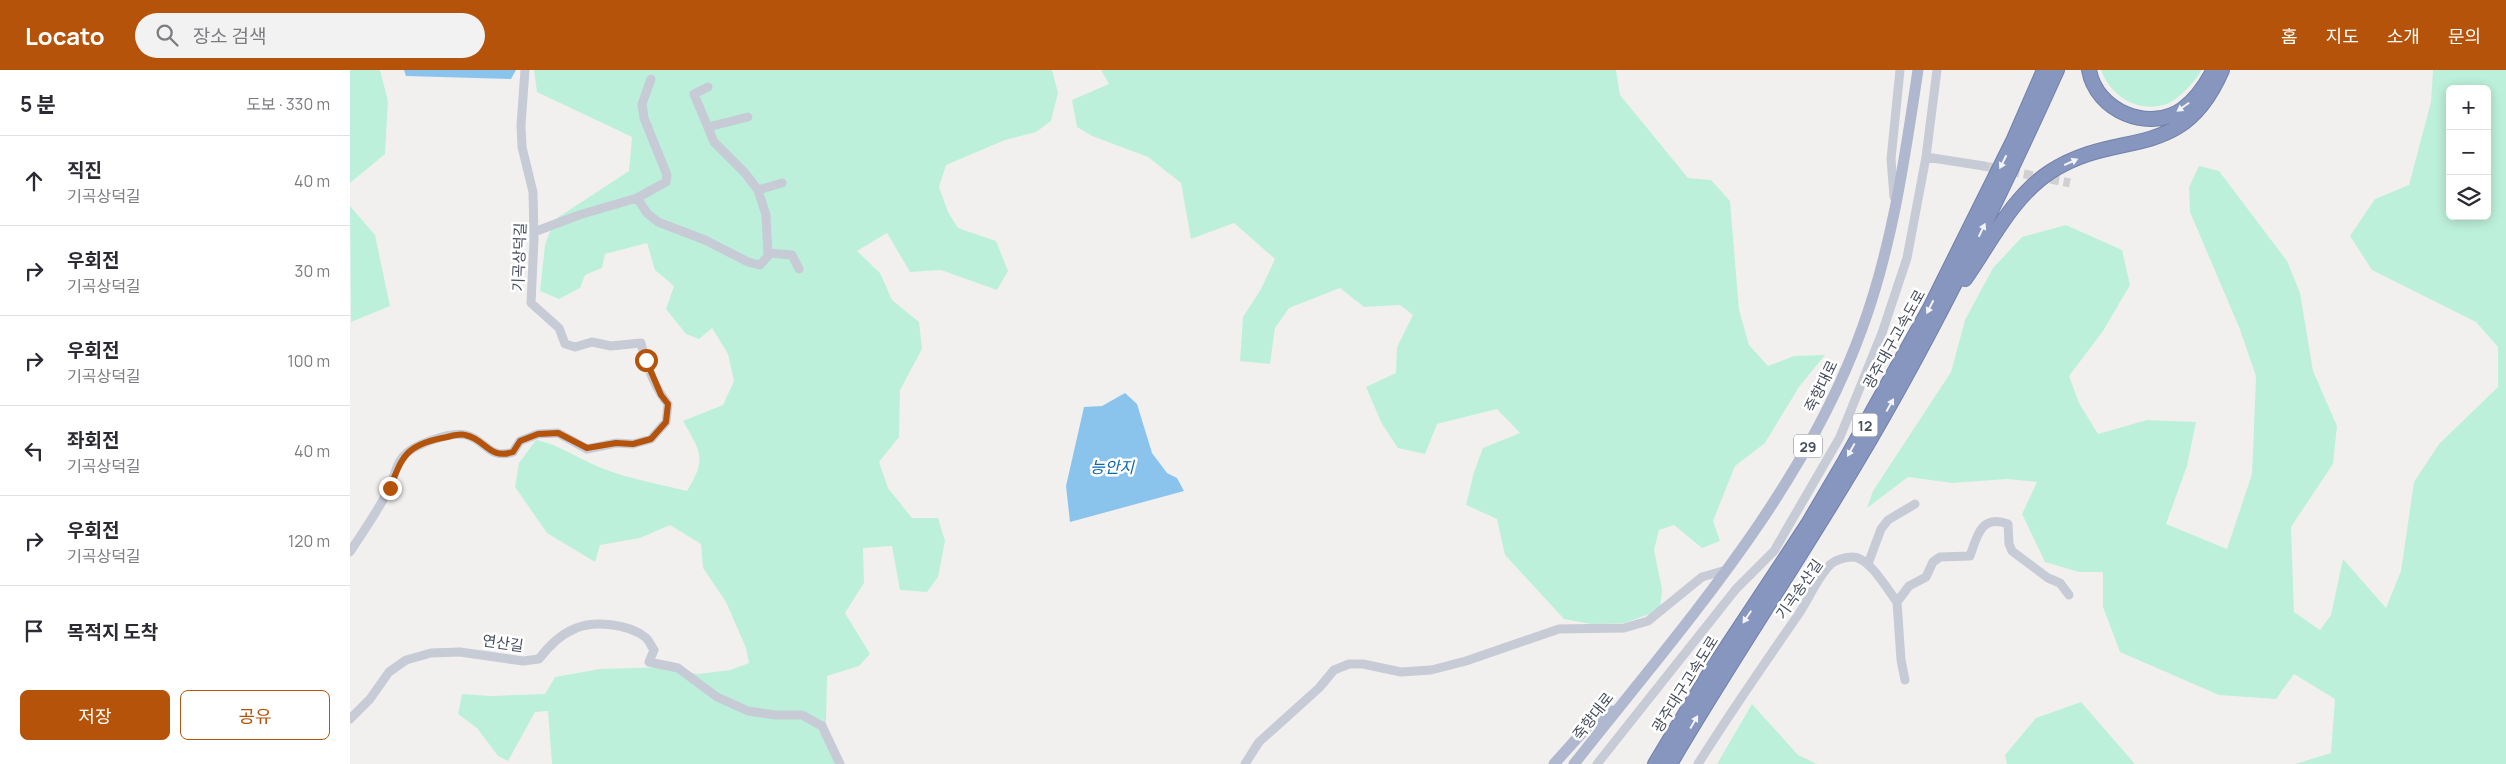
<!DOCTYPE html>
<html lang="ko">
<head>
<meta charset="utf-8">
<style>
  body { margin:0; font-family:Manrope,"Noto Sans KR",sans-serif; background:#f2f2f3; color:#2b2b33 }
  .controls { position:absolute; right:15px; top:15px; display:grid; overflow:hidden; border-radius:8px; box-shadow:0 2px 12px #0003 }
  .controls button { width:45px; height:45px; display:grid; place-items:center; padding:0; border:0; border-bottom:1px solid #e1e1e2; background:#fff; color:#2b2b33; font:25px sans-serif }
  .stop { position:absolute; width:15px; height:15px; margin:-11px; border:4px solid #b45309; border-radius:50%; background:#fff }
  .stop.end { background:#b45309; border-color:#fff; box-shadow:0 1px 5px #0008 }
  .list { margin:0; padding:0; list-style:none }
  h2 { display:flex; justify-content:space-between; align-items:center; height:65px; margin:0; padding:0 20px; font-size:21px }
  h2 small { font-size:16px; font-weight:400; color:#7c7c81 }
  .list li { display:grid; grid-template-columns:32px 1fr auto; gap:15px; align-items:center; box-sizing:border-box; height:90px; padding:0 20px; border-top:1px solid #e1e1e2 }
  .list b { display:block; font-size:19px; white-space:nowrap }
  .list p { margin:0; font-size:16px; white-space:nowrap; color:#7c7c81 }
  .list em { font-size:16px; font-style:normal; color:#7c7c81 }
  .actions { display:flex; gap:10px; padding:15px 20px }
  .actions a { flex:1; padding:11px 0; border:1px solid #b45309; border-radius:8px; text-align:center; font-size:18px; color:#b45309 }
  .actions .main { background:#b45309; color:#fff }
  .icon { flex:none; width:28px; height:28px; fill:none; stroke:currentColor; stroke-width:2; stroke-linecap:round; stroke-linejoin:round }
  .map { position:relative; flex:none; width:2156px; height:694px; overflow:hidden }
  header { display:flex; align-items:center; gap:30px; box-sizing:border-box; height:70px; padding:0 25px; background:#b45309; color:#fff }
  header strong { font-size:24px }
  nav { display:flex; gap:28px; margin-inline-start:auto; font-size:18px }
  .search { width:350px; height:45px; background:#f2f2f3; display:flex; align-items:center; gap:12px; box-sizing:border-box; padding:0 18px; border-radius:28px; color:#7c7c81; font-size:19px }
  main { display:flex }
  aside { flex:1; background:#fff }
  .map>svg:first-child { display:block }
</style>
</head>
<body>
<header>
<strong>Locato</strong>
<div class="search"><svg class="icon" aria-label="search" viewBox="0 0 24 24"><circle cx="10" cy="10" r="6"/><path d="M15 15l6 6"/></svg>장소 검색</div>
<nav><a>홈</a><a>지도</a><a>소개</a><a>문의</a></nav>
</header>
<main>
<aside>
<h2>5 분<small>도보 · 330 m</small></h2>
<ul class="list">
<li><svg class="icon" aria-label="ahead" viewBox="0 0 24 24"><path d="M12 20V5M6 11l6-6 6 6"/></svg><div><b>직진</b><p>기곡상덕길</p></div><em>40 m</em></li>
<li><svg class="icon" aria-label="right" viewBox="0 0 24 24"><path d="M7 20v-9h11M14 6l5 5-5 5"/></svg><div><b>우회전</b><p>기곡상덕길</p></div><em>30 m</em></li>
<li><svg class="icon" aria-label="right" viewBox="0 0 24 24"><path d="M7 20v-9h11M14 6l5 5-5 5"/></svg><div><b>우회전</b><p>기곡상덕길</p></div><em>100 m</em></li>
<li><svg class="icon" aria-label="left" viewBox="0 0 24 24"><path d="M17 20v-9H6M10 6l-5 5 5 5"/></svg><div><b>좌회전</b><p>기곡상덕길</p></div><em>40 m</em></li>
<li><svg class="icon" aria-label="right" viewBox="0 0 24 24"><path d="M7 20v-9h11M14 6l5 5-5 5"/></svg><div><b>우회전</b><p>기곡상덕길</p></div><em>120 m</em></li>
<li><svg class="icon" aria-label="arrive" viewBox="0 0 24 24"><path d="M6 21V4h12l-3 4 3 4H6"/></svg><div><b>목적지 도착</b></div></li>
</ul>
<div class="actions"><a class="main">저장</a><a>공유</a></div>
</aside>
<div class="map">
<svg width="2156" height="694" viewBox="0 0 2156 694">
  <rect width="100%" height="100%" fill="#f2f0ef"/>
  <!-- green -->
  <path fill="#bdf0db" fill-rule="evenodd" d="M 0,0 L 30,0 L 38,31 L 35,84 L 0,113 Z
    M 184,0 L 702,0 L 708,23 L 701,51 L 686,62 L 655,70 L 596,95 L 589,117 L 598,142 L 608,158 L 646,171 L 658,201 L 647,220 L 591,200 L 560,202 L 537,163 L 507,181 L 530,203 L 542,230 L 569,252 L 572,279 L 550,320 L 549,367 L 529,392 L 538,418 L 562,448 L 588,448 L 595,471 L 588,507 L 577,522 L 550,520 L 542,476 L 513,478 L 514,513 L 495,543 L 520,584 L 509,596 L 477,606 L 476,654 L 485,694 L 202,694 L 198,641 L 185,642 L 158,691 L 148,686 L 127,658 L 108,644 L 112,624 L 141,626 L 195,624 L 205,607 L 250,599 L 314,597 L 348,604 L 380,600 L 399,593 L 396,578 L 376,532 L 353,498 L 351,474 L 320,455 L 290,468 L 250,475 L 245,492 L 197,463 L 165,417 L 169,393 L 186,370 C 206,374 221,384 240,393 C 270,407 304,413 337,421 C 357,388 351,383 333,351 L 373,335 L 384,311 L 378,284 L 362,258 L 349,269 L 336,264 L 316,239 L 324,216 L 305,200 L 297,173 L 255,184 L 252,198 L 235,205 L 230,218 L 209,229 L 190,221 L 195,175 L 204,150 L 279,101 L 282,67 L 187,22 Z
    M 751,0 L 1266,0 L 1270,25 L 1338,108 L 1361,110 L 1380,131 L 1389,240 L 1399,275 L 1418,296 L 1444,286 L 1475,285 L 1449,317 L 1415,373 L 1385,396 L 1363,451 L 1370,471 L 1352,478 L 1324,455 L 1309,460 L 1304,480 L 1312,519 L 1310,540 L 1275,553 L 1241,554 L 1214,549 L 1155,485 L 1147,449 L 1116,435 L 1124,402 L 1133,378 L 1170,363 L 1147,339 L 1087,354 L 1075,384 L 1048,378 L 1032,354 L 1016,317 L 1046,303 L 1047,277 L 1063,245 L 1050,235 L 1014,237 L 990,218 L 939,238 L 925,258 L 920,294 L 890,291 L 893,247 L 911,219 L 925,189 L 884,153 L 841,169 L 831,113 L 798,87 L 742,66 L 727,57 L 722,30 L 759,14 Z
    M 1751,0 L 1852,0 C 1845,11 1831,27 1819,33 C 1790,45 1761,27 1751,0 Z
    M 2083,0 L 2156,0 L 2156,694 L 1945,694 L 1981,683 L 1985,629 L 1944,604 L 1926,629 L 1869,625 L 1770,582 L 1753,537 L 1753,502 L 1729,502 L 1695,492 L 1672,444 L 1687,412 L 1657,409 L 1602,413 L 1558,407 L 1517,438 L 1523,421 L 1601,302 L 1615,250 L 1643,198 L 1672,167 L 1716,155 L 1772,180 L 1780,215 L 1753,261 L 1719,306 L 1729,333 L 1748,364 L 1797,350 L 1846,352 L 1837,396 L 1816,454 L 1877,479 L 1902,404 L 1906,306 L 1889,257 L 1840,142 L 1839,117 L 1849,96 L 1869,101 L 1937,191 L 1950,223 L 1963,301 L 1987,356 L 1983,394 L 1941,457 L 1944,542 L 1970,560 L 1981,545 L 1993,489 L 2036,538 L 2051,501 L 2064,412 L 2089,374 L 2148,317 L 2148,277 L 2126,252 L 2022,200 L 2000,166 L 2025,129 L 2059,115 L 2081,32 ZM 2100,19 L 2137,19 L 2137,146 L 2100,146 Z
    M 0,136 L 25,165 L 40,236 L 1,252 Z
    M 1731,632 L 1785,694 L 1657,694 L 1655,685 L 1686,648 Z
    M 1402,634 L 1448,685 L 1467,694 L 1367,694 Z"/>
  <!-- water -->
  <path fill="#8ac4ed" d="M 54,0 L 166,0 L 161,9 L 56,6 Z
    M 775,323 L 787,334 L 802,383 L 817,403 L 827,408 L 834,421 L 720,452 L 716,416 L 734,337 L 752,336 Z"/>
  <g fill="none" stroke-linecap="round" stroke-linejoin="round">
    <!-- minor-tunnel -->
    <path stroke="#d0d0d2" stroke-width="9" stroke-dasharray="9 4.5" stroke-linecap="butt" d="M 1634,96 L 1720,113"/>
    <defs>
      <path id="highway" d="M 1739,0 C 1746,41 1799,63 1833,39 C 1845,30 1855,16 1862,3
        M 1615,209 C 1641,172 1662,127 1700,102 C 1769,57 1831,95 1872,0
        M 1305,694 L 1359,604 L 1458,454 L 1495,391 L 1579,240 L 1664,69 L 1694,0
        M 1320,694 C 1379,593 1445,496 1505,395 C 1581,268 1646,135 1707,0"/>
    </defs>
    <!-- highway casing -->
    <use href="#highway" stroke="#7281ab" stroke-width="16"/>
    <!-- minor -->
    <path stroke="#c6cbd6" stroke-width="9" d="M 358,57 L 398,47
      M 1576,87 L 1634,96
      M 408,120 L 432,113
      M 1544,127 L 1541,89 L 1550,0
      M 287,128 L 316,112 L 317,105 L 294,48 L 292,34 L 301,9
      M 184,162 L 229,145 L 287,128 L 297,143 L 308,152 L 355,170 L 398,192 L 410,195 L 418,186 L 416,145 L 408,120 L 395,103 L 364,72 L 344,24 L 358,17
      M 418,183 L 442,185 L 449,199
      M 0,482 C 13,461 30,439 40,416 C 44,408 46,395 52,388 C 61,375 101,361 116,365 C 136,370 139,390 163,382 L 170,371 L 188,364 L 208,363 L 237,379 L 266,373 L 283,374 L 301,369 L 316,352 L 318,334 C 304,317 296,294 291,273 L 261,276 L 242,272 L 225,277 L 215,274 L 209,258 L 181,233 L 184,169 L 183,122 L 172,77 L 171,55 L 175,0
      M 1518,494 L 1531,459 L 1538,450 L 1565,434
      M 1547,532 L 1551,590 L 1555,610
      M 0,649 L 20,629 L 39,602 L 56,590 L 81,583 L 110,582 L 173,591 L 189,589 C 198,577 210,565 224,559 C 244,550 278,554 295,567 C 299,570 301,576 304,580 L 299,592 L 328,598 L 367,627 L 398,641 L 425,645 L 452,645 L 472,656 L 490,694
      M 895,694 L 909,672 L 969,618 L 984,600 L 999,594 L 1013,594 L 1051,602 L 1081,600 L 1116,591 L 1209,559 L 1274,558 L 1298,551 L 1352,507 L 1376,500
      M 1247,694 L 1386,519 L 1424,481 L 1490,367 L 1532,263 L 1557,188 L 1576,87 L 1587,0
      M 1348,694 C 1380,643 1414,594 1448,545 C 1459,529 1466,510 1479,496 C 1484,490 1495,487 1503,487 C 1519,487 1537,519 1547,532 L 1559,516 L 1576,507 L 1583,492 L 1590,487 L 1620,486 C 1627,466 1631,444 1658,454 L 1659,474 L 1662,481 L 1698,508 L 1710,513 L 1719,525"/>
    <!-- major -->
    <path stroke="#afb8ce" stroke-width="11" d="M 1204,694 L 1238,656 L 1262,641
      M 1224,694 C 1332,557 1454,422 1513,256 C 1543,173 1555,86 1568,0"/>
    <!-- highway -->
    <use href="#highway" stroke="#8696bf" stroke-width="14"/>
  </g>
  <!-- one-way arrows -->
  <defs><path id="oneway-solid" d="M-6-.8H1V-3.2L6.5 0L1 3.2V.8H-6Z" transform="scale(1.25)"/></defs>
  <g fill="#f3f4f9">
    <use href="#oneway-solid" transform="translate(1833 37) rotate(145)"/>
    <use href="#oneway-solid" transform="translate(1653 92) rotate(117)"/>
    <use href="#oneway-solid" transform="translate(1721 92) rotate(-24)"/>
    <use href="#oneway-solid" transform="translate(1632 160) rotate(-64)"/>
    <use href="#oneway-solid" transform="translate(1580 237) rotate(117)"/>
    <use href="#oneway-solid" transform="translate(1540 335) rotate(-61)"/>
    <use href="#oneway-solid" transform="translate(1501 380) rotate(119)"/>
    <use href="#oneway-solid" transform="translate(1397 547) rotate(124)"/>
    <use href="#oneway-solid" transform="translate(1344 652) rotate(-60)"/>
  </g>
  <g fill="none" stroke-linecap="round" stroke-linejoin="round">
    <!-- route -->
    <path stroke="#b45309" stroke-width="6" d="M 40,418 C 52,386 57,375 92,368 C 99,367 109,363 115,365 C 136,369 138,390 163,382 L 170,371 L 188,364 L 208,363 L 237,378 L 266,373 L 283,374 L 301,369 L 316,352 L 318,334 L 311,325 L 296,290"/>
  </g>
  <g text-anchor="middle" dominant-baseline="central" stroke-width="5" stroke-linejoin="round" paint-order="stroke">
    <!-- shield labels -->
    <g fill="#fff" stroke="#7e838e" stroke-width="1">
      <rect x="1502.5" y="343.5" width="25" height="23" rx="4"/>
      <rect x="1444" y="364.5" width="28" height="23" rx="4"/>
    </g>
    <g font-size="14" font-weight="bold" fill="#474e5d">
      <text x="1515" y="355">12</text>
      <text x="1458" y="376">29</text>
    </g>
    <!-- street labels -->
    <g font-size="15" fill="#474e5d" stroke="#fff">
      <text transform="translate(169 187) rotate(-88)">기곡상덕길</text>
      <text transform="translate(1544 269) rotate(-61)">광주대구고속도로</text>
      <text transform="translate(1471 316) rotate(-64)">죽향대로</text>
      <text transform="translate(1449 519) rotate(-55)">기곡송산길</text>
      <text transform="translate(153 573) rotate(8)">연산길</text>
      <text transform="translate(1335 614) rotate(-58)">광주대구고속도로</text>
      <text transform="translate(1243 646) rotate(-52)">죽향대로</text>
    </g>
    <!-- water labels -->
    <g font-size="16" font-style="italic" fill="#0a69ad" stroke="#fff">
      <text x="762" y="397">능안지</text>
    </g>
  </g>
</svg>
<div class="controls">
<button>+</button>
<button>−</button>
<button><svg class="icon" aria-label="layers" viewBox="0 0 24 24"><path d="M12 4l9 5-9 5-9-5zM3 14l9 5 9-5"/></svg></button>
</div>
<div class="stop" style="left:296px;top:290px"></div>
<div class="stop end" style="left:40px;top:418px"></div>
</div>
</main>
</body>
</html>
